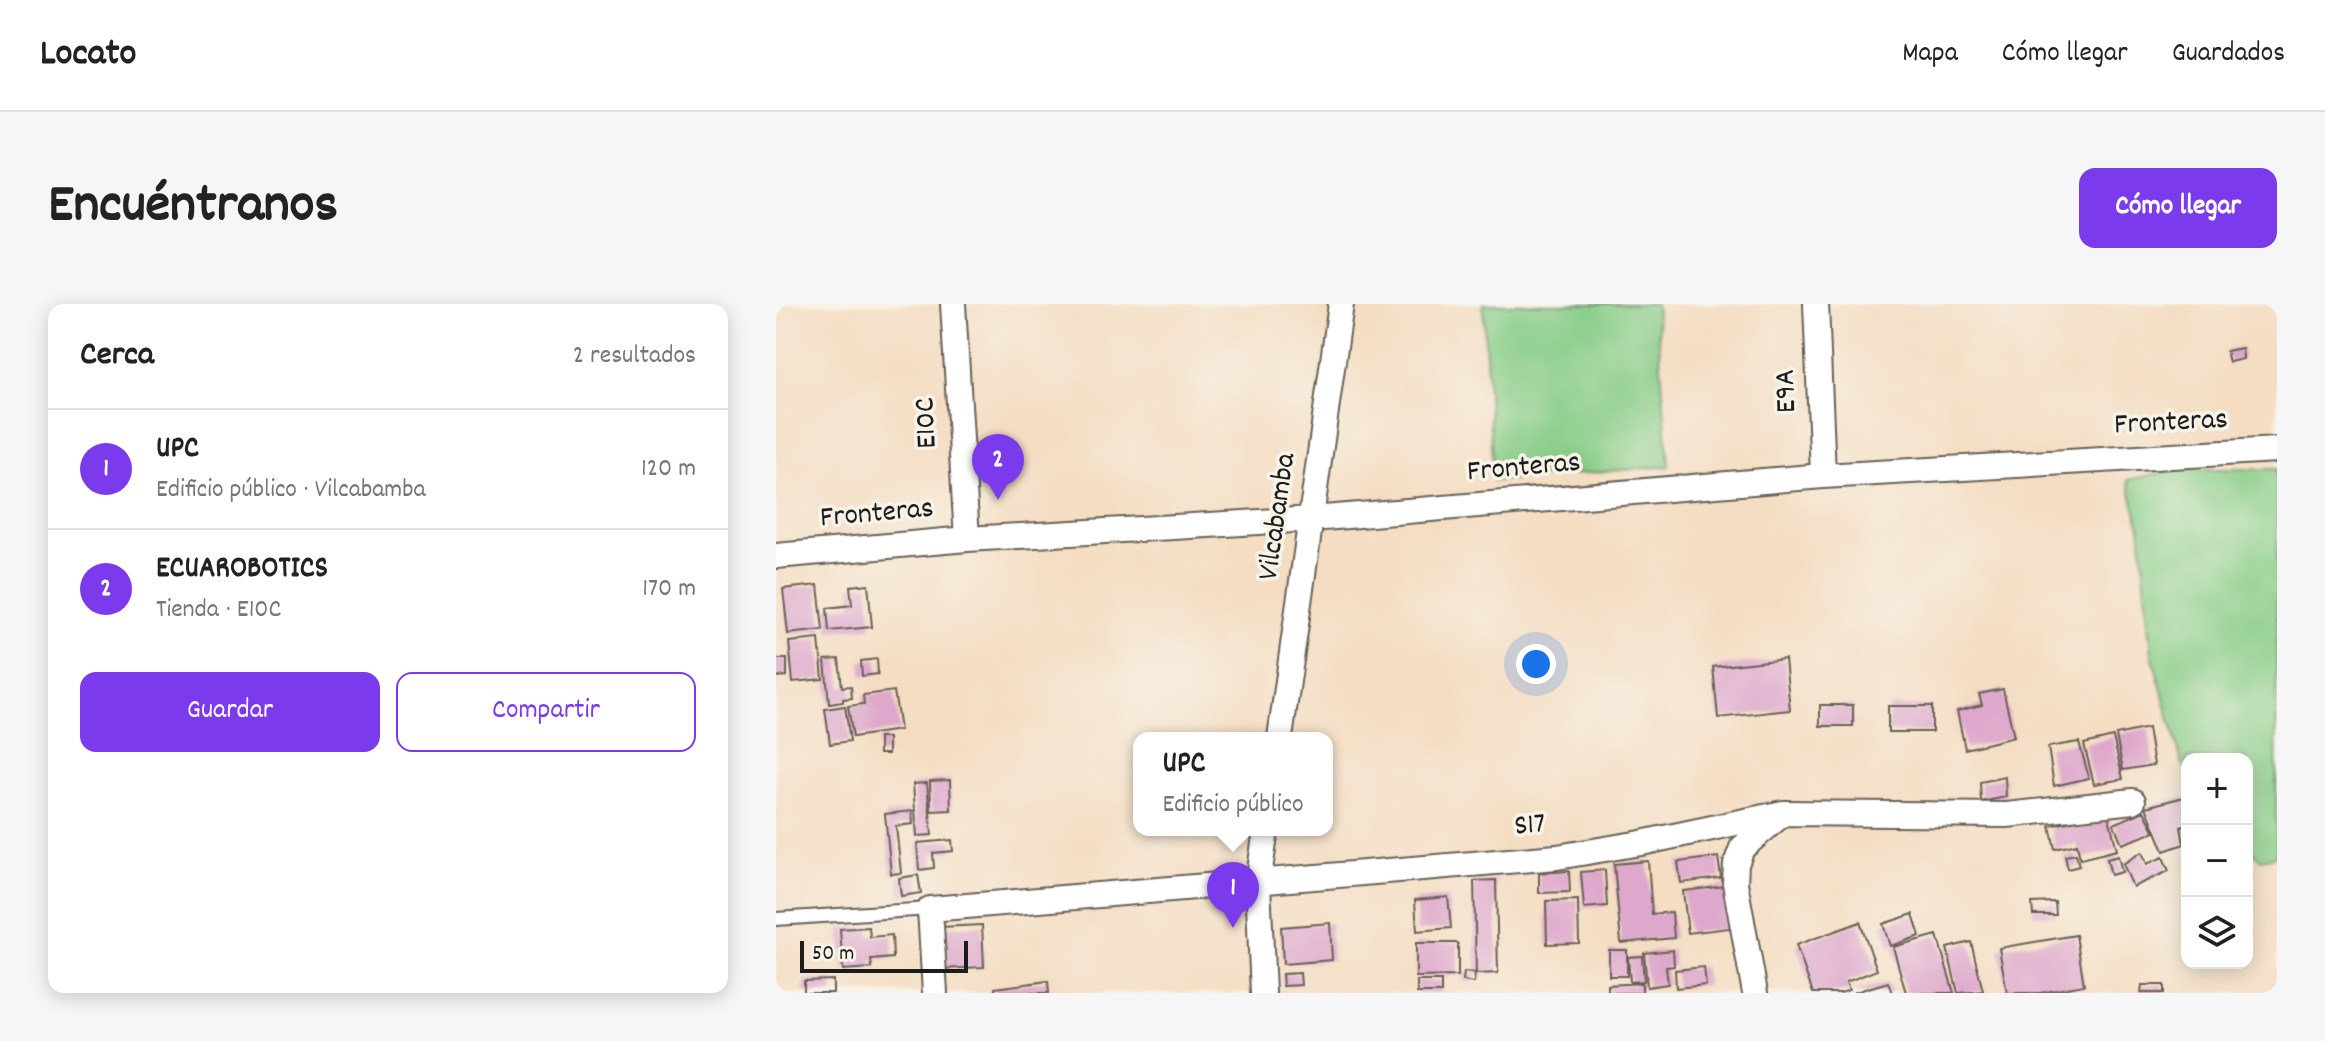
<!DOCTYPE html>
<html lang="es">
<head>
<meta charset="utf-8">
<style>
  body { margin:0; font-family:Dekko,sans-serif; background:#f6f6f6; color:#222 }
  .controls { position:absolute; right:24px; bottom:24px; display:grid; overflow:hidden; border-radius:16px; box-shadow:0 4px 20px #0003 }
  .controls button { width:72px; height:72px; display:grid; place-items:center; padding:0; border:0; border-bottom:2px solid #e0e0e0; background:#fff; color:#222; font:40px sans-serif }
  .scale { position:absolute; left:24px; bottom:20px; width:168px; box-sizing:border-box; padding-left:8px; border:4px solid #1c1c1c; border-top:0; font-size:22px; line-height:28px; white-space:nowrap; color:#1c1c1c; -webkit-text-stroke:6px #f7f3e8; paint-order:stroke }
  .you { position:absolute; left:760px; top:360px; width:28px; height:28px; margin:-20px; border:6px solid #fff; border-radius:50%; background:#1a73e8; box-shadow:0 0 0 12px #1a73e833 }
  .badge { display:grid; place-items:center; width:52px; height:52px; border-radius:50%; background:#7c3aed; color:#fff; font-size:26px; font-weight:700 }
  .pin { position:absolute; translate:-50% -66px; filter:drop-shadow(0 2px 4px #0008) }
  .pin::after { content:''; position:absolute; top:42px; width:28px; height:24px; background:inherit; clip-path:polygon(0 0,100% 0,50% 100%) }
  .popup { position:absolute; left:357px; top:428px; width:200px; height:104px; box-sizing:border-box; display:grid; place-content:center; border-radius:16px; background:#fff; filter:drop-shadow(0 2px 6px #0005); font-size:26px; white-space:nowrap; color:#767676 }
  .popup b { font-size:30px; color:#222 }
  .popup::after { content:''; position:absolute; left:50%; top:100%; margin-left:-16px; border:16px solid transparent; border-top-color:#fff }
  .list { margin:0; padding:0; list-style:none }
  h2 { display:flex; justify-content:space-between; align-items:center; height:104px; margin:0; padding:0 32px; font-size:34px }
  h2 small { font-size:26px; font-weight:400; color:#767676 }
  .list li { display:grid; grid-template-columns:52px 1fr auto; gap:24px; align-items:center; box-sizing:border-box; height:120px; padding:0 32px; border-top:2px solid #e0e0e0 }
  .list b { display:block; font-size:30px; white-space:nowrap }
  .list p { margin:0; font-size:26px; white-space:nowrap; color:#767676 }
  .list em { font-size:26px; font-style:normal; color:#767676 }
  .actions { display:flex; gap:16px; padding:24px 32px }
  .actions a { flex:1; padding:18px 0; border:2px solid #7c3aed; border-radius:16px; text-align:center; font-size:28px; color:#7c3aed }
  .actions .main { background:#7c3aed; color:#fff }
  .icon { flex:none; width:44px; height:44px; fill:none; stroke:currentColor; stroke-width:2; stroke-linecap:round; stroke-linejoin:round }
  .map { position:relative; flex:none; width:1501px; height:689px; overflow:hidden; border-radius:16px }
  header { display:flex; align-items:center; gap:48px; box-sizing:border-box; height:112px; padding:0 40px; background:#fff; border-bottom:2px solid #e0e0e0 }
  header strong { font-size:38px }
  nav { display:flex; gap:44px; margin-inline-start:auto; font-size:28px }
  .intro { display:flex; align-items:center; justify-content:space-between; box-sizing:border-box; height:192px; padding:0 48px }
  h1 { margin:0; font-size:56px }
  .button { padding:20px 36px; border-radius:16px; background:#7c3aed; color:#fff; font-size:28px; font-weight:700 }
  main { display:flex; gap:48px; padding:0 48px }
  aside { flex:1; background:#fff; border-radius:16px; box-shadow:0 4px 20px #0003 }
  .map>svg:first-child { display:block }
</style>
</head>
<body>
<header>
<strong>Locato</strong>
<nav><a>Mapa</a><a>Cómo llegar</a><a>Guardados</a></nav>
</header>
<div class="intro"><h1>Encuéntranos</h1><a class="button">Cómo llegar</a></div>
<main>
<aside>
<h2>Cerca<small>2 resultados</small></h2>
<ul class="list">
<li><span class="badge">1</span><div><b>UPC</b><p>Edificio público · Vilcabamba</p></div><em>120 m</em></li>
<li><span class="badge">2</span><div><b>ECUAROBOTICS</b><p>Tienda · E10C</p></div><em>170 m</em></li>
</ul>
<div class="actions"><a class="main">Guardar</a><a>Compartir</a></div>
</aside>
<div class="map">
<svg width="1501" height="689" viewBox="0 0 1501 689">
  <rect width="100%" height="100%" fill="#f7f3e8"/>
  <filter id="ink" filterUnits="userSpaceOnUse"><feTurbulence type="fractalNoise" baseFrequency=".0125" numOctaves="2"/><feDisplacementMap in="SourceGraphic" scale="16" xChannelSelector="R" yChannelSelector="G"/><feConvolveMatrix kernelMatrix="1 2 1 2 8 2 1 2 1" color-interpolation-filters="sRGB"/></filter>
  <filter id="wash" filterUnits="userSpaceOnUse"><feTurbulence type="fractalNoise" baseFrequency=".006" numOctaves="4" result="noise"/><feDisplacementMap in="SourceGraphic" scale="32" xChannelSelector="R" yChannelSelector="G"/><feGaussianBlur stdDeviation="1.8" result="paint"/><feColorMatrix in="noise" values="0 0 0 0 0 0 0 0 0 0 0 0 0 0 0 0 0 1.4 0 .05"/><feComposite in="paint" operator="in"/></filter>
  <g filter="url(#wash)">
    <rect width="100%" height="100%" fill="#f4ddc2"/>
    <!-- green -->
    <path fill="#85cc86" stroke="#507451" stroke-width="2" d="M 707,0 L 880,0 L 893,162 L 717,177 Z
      M 1403,165 L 1501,165 L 1500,552 L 1484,555 L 1471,541 L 1471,455 L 1411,455 L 1411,468 L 1405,456 L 1376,350 L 1364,223 L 1352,176 Z"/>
    <g id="blocks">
      <!-- building -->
      <path fill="#dea8cc" d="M 1466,44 L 1467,55 L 1453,58 L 1450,47 Z
        M 92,280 L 96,323 L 53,327 L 51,304 L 76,301 L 74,282 Z
        M 42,281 L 47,326 L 12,330 L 7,285 Z
        M 43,335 L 47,375 L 17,378 L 13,338 Z
        M 0,355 L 11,355 L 11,372 L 0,373 Z
        M 63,355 L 66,383 L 75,382 L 76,394 L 67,395 L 67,398 L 53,400 L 49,356 Z
        M 101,355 L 102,370 L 86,372 L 85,357 Z
        M 1009,355 L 1014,406 L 942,414 L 937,363 Z
        M 1227,385 L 1238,433 L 1189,445 L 1181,407 L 1206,401 L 1203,390 Z
        M 118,387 L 124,426 L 77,433 L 72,402 L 88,400 L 87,391 Z
        M 1044,401 L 1077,401 L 1077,422 L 1044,422 Z
        M 69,402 L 74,437 L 54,440 L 49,405 Z
        M 1112,402 L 1156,402 L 1156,428 L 1112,428 Z
        M 1372,424 L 1378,461 L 1347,466 L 1340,431 Z
        M 1337,433 L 1347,475 L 1318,480 L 1308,440 Z
        M 103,434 L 112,434 L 112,450 L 103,450 Z
        M 1303,438 L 1313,474 L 1278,482 L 1272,443 Z
        M 1229,473 L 1230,493 L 1205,498 L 1204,478 Z
        M 174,476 L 175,506 L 155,507 L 154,477 Z
        M 151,479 L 156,531 L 141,532 L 137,480 Z
        M 1408,493 L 1411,501 L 1411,520 L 1405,523 L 1408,540 L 1388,547 L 1370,503 Z
        M 136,507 L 137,520 L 120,522 L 125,569 L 115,570 L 109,510 Z
        M 1368,507 L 1379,528 L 1346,540 L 1338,520 Z
        M 1332,509 L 1341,546 L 1304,555 L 1301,540 L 1279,545 L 1274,522 Z
        M 176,536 L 177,547 L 157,549 L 158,564 L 143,566 L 141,539 Z
        M 1366,548 L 1371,560 L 1387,553 L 1393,567 L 1357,583 L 1347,560 Z
        M 1300,550 L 1303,562 L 1292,565 L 1289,552 Z
        M 1342,552 L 1346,568 L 1335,571 L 1331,555 Z
        M 942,553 L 945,574 L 905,579 L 902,558 Z
        M 872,557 L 876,610 L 896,608 L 898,634 L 845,639 L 838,560 Z
        M 829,566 L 831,602 L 808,604 L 805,568 Z
        M 793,567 L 794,588 L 763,589 L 763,569 Z
        M 142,571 L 145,589 L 125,592 L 123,574 Z
        M 720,576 L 722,669 L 700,670 L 698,577 Z
        M 949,582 L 954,624 L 912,629 L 907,587 Z
        M 672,593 L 675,624 L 641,627 L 639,596 Z
        M 802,596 L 803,639 L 771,640 L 770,597 Z
        M 1279,598 L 1280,611 L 1257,611 L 1256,599 Z
        M 1137,610 L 1144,632 L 1114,642 L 1107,620 Z
        M 1084,618 L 1101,666 L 1070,678 L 1073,686 L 1065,689 L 1037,689 L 1020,641 Z
        M 554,619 L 556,656 L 507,660 L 505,623 Z
        M 206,621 L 208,663 L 165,665 L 163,623 Z
        M 93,623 L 94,633 L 116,631 L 117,654 L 95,656 L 96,664 L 67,666 L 64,625 Z
        M 1161,631 L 1178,689 L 1130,689 L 1117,643 Z
        M 1300,631 L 1308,681 L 1264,689 L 1231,689 L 1223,644 Z
        M 1195,638 L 1207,687 L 1182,689 L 1171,644 Z
        M 640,639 L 682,639 L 682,672 L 640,673 Z
        M 833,646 L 851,646 L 851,672 L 833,672 Z
        M 897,646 L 898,662 L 890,663 L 892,680 L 871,683 L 868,649 Z
        M 866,652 L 868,677 L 854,678 L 852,653 Z
        M 928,663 L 930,681 L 900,684 L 899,666 Z
        M 688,668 L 699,669 L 698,679 L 687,677 Z
        M 524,669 L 525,681 L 507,682 L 506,670 Z
        M 57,676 L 57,689 L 28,689 L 28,677 Z
        M 272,677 L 273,689 L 219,689 L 219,684 Z
        M 641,677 L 665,677 L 665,689 L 641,689 Z
        M 1112,678 L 1116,689 L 1079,689 L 1079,688 Z
        M 866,679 L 866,689 L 832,689 L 832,681 Z
        M 1366,681 L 1388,681 L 1388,689 L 1365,689 Z"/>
    </g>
  </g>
  <g filter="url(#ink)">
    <use href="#blocks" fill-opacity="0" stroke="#686056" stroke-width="2"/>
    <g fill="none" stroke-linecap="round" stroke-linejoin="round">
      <defs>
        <path id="service" d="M 0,615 L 154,605"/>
        <path id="minor" d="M 177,0 L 191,235
          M 1040,0 L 1047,172
          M 0,252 L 191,235 L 536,215 L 1047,172 L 1501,146
          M 504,434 L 565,0
          M 159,689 L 154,605 L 781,553 L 865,539 L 1007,509 L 1231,511 L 1357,497
          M 487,689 L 482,579 L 490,526
          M 979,689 L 959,579 L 960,560 L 966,544 L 1005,511"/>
      </defs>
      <!-- service casing -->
      <use href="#service" stroke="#686056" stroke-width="16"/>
      <!-- minor casing -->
      <use href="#minor" stroke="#686056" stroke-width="28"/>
      <!-- service -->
      <use href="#service" stroke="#fff" stroke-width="12"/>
      <!-- minor -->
      <use href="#minor" stroke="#fff" stroke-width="24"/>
    </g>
  </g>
  <g text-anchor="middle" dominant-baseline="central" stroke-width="7" stroke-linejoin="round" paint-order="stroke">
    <!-- street labels -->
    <g font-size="30" fill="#1c1c1c" stroke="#f7f3e8">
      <text transform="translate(1012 87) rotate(-92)">E9A</text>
      <text transform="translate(152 119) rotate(-93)">E10C</text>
      <text transform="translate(1395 120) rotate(-3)">Fronteras</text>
      <text transform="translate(748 165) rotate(-5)">Fronteras</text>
      <text transform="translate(101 211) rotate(-5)">Fronteras</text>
      <text transform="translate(503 213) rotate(-82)">Vilcabamba</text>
      <text transform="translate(754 523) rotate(-5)">S17</text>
    </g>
  </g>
</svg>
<div class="controls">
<button>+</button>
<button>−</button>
<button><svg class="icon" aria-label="layers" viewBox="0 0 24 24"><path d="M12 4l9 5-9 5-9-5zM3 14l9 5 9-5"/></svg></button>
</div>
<div class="scale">50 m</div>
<div class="you"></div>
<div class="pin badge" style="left:457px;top:624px">1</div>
<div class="popup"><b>UPC</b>Edificio público</div>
<div class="pin badge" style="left:222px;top:196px">2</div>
</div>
</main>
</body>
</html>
